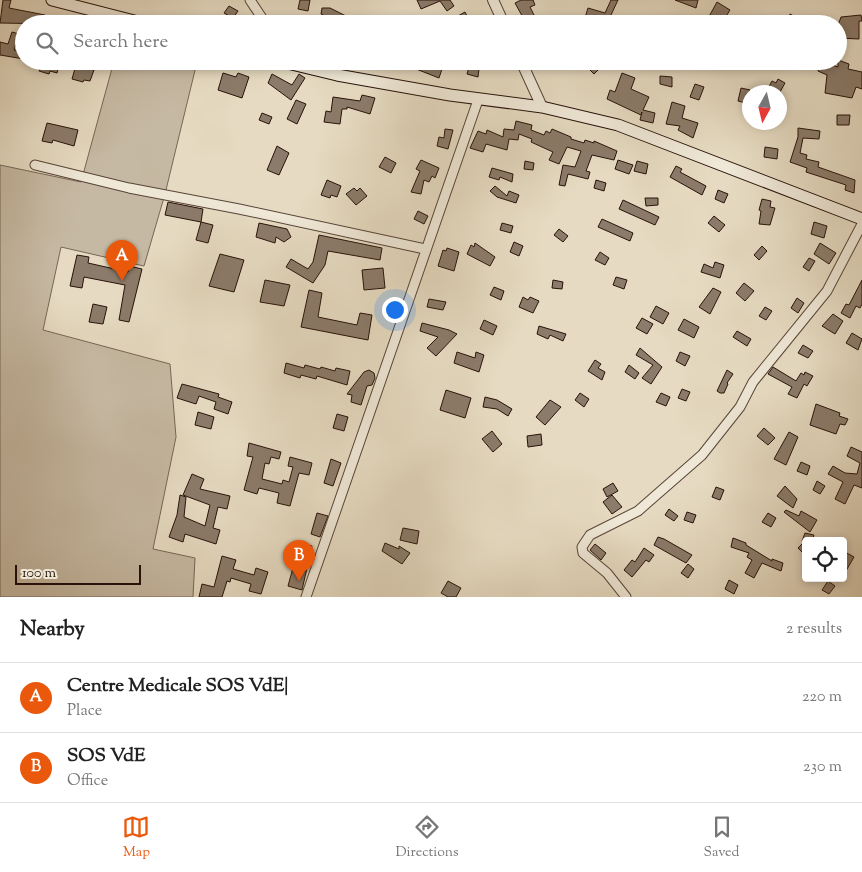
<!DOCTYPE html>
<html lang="en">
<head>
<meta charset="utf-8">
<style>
  body { margin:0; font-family:"Sorts Mill Goudy",serif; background:#f6f6f6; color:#222 }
  .controls { position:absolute; right:15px; bottom:15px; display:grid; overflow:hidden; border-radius:5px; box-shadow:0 2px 8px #0003 }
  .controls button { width:45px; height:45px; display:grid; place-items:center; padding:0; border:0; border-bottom:1px solid #e0e0e0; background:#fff; color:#222; font:25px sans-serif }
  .compass { position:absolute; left:742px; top:85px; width:45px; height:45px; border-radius:50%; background:#fff; box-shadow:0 2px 8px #0003; rotate:188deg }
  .scale { position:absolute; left:15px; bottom:12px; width:126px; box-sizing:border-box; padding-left:5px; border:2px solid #28120a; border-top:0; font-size:14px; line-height:18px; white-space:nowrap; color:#28120a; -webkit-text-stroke:4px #efe8d7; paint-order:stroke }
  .you { position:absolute; left:394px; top:309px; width:18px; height:18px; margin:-12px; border:4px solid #fff; border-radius:50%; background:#1a73e8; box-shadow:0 0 0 8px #1a73e833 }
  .badge { display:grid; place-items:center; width:32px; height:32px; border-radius:50%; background:#ea580c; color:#fff; font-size:16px; font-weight:700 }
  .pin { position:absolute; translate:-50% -41px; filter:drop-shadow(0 1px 2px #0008) }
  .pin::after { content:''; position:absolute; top:26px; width:18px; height:15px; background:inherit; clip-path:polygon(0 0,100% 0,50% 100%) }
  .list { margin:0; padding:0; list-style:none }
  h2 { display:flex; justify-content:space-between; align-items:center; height:65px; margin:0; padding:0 20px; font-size:21px }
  h2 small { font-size:16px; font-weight:400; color:#767676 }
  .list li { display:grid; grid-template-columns:32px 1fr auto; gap:15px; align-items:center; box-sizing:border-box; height:70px; padding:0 20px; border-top:1px solid #e0e0e0 }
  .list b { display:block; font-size:19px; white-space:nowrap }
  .list p { margin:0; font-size:16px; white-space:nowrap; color:#767676 }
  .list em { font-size:16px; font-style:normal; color:#767676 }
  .icon { flex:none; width:28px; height:28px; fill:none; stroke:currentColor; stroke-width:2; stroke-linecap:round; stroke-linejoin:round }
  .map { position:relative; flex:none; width:862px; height:597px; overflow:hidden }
  .search { position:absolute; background:#fff; box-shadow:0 2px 8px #0003; left:15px; right:15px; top:15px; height:55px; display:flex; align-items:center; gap:12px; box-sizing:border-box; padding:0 18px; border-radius:28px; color:#767676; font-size:19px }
  .sheet { height:205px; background:#fff }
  nav { display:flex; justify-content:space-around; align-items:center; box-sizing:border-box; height:70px; border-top:1px solid #e0e0e0; background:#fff; font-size:14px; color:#767676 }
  nav a { display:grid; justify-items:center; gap:2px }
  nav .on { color:#ea580c }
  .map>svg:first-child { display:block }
</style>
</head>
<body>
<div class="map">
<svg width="862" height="597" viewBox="0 0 862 597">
  <rect width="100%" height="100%" fill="#e6dbc2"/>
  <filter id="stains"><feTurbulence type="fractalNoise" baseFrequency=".004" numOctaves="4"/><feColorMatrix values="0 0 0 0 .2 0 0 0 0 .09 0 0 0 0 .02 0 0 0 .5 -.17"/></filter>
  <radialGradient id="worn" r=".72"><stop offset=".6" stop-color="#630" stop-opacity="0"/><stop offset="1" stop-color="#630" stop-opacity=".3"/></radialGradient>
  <!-- green -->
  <path fill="#c6b9a3" stroke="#776656" d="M 114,61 L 197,62 L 165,194 L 144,266 L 61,247 L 43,330 L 170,364 L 176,437 L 153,549 L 195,558 L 193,597 L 0,597 L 0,165 L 81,182 Z"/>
  <!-- building -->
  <path fill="#8b7b6a" stroke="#28120a" d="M 3,0 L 11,0 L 9,8 L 45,15 L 44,18 L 58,21 L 58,24 L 0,23 Z
    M 300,0 L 310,0 L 308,11 L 298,9 Z
    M 417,0 L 450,0 L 454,6 L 447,11 L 440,1 L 421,9 Z
    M 521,0 L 533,0 L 535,5 L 530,7 L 536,19 L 526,23 L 515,3 Z
    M 611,0 L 618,0 L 610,17 L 623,24 L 606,24 L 599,20 L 597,24 L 583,24 L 588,8 L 605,13 Z
    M 675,0 L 698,0 L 696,8 Z
    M 717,2 L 730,10 L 725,18 L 720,15 L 715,24 L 710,24 L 706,22 Z
    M 229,6 L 238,11 L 233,18 L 224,13 Z
    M 322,8 L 330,8 L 346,16 L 342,24 L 321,14 Z
    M 465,12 L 471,24 L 462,24 L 458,16 Z
    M 790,14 L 808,24 L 785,24 Z
    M 861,15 L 862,21 L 859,21 L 859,39 L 838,38 L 838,25 L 841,17 Z
    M 12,32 L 19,34 L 14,50 L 24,52 L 24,59 L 0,55 L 0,42 L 8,44 Z
    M 838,60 L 849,64 L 848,69 L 862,72 L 862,89 L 856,87 L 852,98 L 825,93 L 827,75 L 818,71 L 821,61 L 838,67 Z
    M 28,61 L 60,61 L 57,73 L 50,71 L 49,74 L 39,71 L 40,67 L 28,64 Z
    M 376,61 L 397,61 L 394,69 Z
    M 414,61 L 428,61 L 427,63 L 442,69 L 439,78 L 411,67 Z
    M 581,61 L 594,61 L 601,67 L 594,74 Z
    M 772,61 L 794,61 L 791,69 Z
    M 76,65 L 94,70 L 90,81 L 84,80 L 83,82 L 72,79 Z
    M 469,67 L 479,69 L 478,77 L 467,74 Z
    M 223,73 L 236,77 L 238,73 L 249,77 L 242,98 L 218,90 Z
    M 622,73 L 635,78 L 631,89 L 649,97 L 643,110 L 655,113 L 653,123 L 640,120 L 642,112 L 641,115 L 607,99 L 610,90 L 615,92 Z
    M 272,74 L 292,85 L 299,74 L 305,78 L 291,100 L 268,83 Z
    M 660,76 L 672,77 L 672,87 L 660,84 Z
    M 778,79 L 785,83 L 780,92 L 766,92 L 772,81 L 776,83 Z
    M 695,84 L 704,87 L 699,100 L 690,97 Z
    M 741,88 L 750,90 L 750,104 L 738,101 Z
    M 362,95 L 375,98 L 370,114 L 347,107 L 347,109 L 342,109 L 340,124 L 324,122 L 326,111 L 331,112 L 333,97 L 360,101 Z
    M 296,100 L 306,104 L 297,124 L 287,119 Z
    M 672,102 L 685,106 L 682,118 L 698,123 L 693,138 L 678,130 L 680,126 L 666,124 Z
    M 262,113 L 272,117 L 269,124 L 259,120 Z
    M 837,115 L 850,115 L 849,125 L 837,125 Z
    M 516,121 L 532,125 L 531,130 L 544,135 L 546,131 L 550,133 L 552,129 L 571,137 L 571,139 L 584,143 L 585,140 L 594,143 L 594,141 L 617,151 L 614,160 L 592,155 L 586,171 L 590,172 L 588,179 L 568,174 L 565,186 L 559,185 L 563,165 L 575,167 L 581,151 L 567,147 L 559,164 L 549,160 L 553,152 L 531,142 L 532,139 L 519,134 L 518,140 L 509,139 L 507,150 L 486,144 L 483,152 L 470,148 L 478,131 L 486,134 L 487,130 L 503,137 L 504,129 L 514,130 Z
    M 47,123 L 78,130 L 74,146 L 53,140 L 52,143 L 42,141 Z
    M 798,128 L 820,131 L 819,139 L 803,138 L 800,153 L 807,155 L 806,159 L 819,162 L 818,167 L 855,180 L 854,193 L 845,190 L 846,185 L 806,172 L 807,168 L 790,162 L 798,137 Z
    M 445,129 L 453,130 L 448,149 L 437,146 L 439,137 L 444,138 Z
    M 277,146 L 289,153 L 279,175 L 267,170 Z
    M 765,147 L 778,149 L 777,159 L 764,157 Z
    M 385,157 L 396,163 L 391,173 L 379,167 Z
    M 421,160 L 439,168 L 435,178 L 432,176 L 429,182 L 424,180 L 421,194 L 411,192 L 420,171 L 416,169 Z
    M 618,160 L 633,165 L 629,174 L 615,169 Z
    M 525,161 L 534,163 L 533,170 L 524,169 Z
    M 637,161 L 648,164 L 646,174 L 634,171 Z
    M 676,166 L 682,169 L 680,172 L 706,186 L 702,195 L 670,177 Z
    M 492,168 L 513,174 L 512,182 L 500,177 L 499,180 L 489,177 Z
    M 327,180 L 341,186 L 337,197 L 331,195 L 330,198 L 321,195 Z
    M 596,180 L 606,183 L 604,191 L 594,188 Z
    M 495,186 L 507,196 L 509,191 L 519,195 L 516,203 L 497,197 L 490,191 Z
    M 354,188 L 357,191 L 360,188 L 367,196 L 356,205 L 346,194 Z
    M 718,190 L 728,194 L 724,203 L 715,199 Z
    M 645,198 L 658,198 L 658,205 L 646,206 Z
    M 762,199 L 771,201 L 770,207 L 775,208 L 770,225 L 759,224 L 761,211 L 759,210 Z
    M 623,200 L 659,217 L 655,225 L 619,209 Z
    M 168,202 L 203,209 L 201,222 L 165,215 Z
    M 418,211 L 428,216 L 424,224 L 414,219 Z
    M 714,216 L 725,225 L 719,232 L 708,223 Z
    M 602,219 L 633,233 L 630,241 L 598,227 Z
    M 201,222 L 213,225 L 208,243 L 196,240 Z
    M 814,222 L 827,226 L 824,238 L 811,234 Z
    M 259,223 L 287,229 L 291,237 L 284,242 L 276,237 L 275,243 L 256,237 Z
    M 502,223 L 513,226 L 511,233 L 500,230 Z
    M 559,229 L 568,236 L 563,242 L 554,235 Z
    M 319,235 L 382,248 L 380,260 L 328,251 L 325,265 L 313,283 L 286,267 L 291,259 L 308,269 L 313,262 Z
    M 514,242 L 523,246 L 519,256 L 510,252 Z
    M 475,243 L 495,257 L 490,266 L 467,254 L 471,245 L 474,247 Z
    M 820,243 L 836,253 L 829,264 L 814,254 Z
    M 762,246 L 767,251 L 759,260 L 754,255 Z
    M 447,248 L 459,252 L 454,271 L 438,266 L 443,250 L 446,251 Z
    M 600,252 L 609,258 L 605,265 L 595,260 Z
    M 220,254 L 244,260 L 234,292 L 209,286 Z
    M 77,255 L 89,257 L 88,263 L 128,272 L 129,266 L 142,269 L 129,322 L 119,320 L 125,285 L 84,277 L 82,288 L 70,286 Z
    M 809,258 L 815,261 L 809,271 L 803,267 Z
    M 715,262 L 724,265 L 720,278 L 701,272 L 704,264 L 713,268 Z
    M 383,268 L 385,288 L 364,290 L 362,270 Z
    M 616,277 L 627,280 L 624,289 L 613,285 Z
    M 265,280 L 290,285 L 284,306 L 260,302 Z
    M 553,280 L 563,282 L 562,289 L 552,288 Z
    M 862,280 L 862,304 L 860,308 L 856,306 L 850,318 L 841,313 L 846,304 L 849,305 Z
    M 744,283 L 754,291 L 745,301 L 736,293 Z
    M 494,287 L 504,291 L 501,300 L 490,295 Z
    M 713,288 L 721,292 L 710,314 L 699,307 Z
    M 309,290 L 322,293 L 318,317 L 357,325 L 360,313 L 372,315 L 368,340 L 301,327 Z
    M 523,297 L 528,300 L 530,297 L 539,301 L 533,313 L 519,307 Z
    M 797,298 L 804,303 L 798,313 L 791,308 Z
    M 429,299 L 446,302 L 443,310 L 427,307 Z
    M 93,304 L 107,307 L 103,324 L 89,322 Z
    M 656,306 L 669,313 L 663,324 L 650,317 Z
    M 765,307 L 772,311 L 766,320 L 759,316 Z
    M 833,314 L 843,321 L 835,334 L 822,326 Z
    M 642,318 L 653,324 L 647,334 L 636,328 Z
    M 684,319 L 699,327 L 694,338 L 678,330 Z
    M 484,320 L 497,326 L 493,335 L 480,329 Z
    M 422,323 L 449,330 L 457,334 L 436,356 L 427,348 L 438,337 L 420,331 Z
    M 539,326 L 566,334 L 563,341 L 550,335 L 548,339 L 537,334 Z
    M 737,331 L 751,339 L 747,346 L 733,337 Z
    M 852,333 L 862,339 L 858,350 L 846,343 Z
    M 803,345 L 813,351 L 808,358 L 798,353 Z
    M 640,348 L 662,367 L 651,384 L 642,378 L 653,365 L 636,355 Z
    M 457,352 L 475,358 L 476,352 L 484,355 L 479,372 L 454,363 Z
    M 680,352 L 690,356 L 685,366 L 676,361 Z
    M 595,360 L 601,364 L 598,368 L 605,372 L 602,380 L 588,371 Z
    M 286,363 L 304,368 L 305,365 L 320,369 L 321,367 L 335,371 L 336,368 L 350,371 L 347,385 L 317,376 L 316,379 L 301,375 L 300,378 L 284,373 Z
    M 629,365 L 639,373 L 635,379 L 625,372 Z
    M 773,367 L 796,381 L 801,373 L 804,375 L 805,372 L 813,376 L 807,386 L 804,384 L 797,398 L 788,394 L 792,387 L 768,374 Z
    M 369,370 L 374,373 L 375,378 L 372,385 L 367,386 L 361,405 L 351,402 L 352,395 L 347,394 L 364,372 Z
    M 727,370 L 733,374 L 727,383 L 728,384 L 724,393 L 720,393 L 717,391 Z
    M 182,384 L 219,394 L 218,397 L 232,402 L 228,414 L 214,409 L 216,402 L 199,396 L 196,404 L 177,398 Z
    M 682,389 L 690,392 L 686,401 L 678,398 Z
    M 446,390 L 471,398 L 465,418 L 440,410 Z
    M 580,393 L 589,399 L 584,407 L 575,400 Z
    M 661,393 L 670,397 L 666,406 L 656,402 Z
    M 485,397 L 497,400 L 512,409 L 508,416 L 497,409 L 483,407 Z
    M 550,400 L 561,407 L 545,425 L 536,417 Z
    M 816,404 L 840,413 L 839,416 L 848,419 L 845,425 L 840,424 L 836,434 L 810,425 Z
    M 198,412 L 214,417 L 211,429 L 195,425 Z
    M 337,414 L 348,417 L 344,431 L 333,428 Z
    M 764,428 L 775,438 L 768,445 L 757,436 Z
    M 492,431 L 502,444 L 493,452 L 482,439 Z
    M 789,432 L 798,437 L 786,465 L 774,459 Z
    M 541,434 L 542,445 L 528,447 L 527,436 Z
    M 249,443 L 281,452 L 279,459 L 271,457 L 269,464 L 265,463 L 262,479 L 282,484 L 283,480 L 289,482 L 293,467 L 288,466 L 290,457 L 312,463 L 309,475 L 299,473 L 290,506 L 277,503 L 279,493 L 259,488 L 257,494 L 244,490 L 253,457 L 247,456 Z
    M 851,447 L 862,452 L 862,488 L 854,485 L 845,504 L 835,499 L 843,482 L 828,474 L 833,466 L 845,473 L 857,474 L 860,463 L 847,456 Z
    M 331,459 L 341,463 L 333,486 L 324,483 Z
    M 801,462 L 810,466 L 807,475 L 797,471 Z
    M 192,474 L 204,479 L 200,489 L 230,496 L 227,509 L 218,507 L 213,528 L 220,530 L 216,544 L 185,534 L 183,542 L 169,537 L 177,515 L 180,495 L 186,497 L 184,517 L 205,526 L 210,505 L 183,495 Z
    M 817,481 L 825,486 L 820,494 L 813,490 Z
    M 613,483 L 618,491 L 607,497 L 603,489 Z
    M 785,486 L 797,499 L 793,508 L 777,496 Z
    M 716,487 L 724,490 L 720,500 L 712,497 Z
    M 612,495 L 622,507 L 612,514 L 603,502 Z
    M 669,509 L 678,516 L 674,521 L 665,515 Z
    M 786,510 L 799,516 L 801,511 L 817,520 L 810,532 L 784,512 Z
    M 687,512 L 696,515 L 693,523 L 684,520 Z
    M 317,513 L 328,516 L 320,537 L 311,534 Z
    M 768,513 L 776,518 L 771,527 L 762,522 Z
    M 403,528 L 419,531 L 417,544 L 400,540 Z
    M 805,533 L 814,535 L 812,541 L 806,541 L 806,556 L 798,548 L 805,541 L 802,541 Z
    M 658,537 L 664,539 L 692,555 L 686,563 L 654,545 Z
    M 733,538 L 746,543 L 746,545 L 772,561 L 772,559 L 783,563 L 781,571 L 762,563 L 754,578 L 745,573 L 752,560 L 747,557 L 749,553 L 731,547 Z
    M 300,542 L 312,546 L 302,590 L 288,586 Z
    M 385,543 L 399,549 L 399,546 L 410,553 L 402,564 L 382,551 Z
    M 595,544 L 606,553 L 601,560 L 590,550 Z
    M 644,548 L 654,555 L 649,562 L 646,560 L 632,577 L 624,570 L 632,560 L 635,562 Z
    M 843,551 L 854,557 L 843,576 Z
    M 222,556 L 236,560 L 233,569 L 254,575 L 256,568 L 268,572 L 261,594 L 249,591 L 251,584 L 231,578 L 230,582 L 227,581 L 222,597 L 199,597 L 202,584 L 214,587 Z
    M 688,564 L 694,569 L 688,578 L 681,573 Z
    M 729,580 L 738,585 L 734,594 L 725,589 Z
    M 448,581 L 461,588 L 456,597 L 448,597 L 441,593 Z
    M 828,581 L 835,586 L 829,594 L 822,590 Z"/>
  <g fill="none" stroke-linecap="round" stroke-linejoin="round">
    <defs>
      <path id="minor" d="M 250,0 L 266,24
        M 35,165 L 129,188 L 239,209 L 425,249
        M 306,597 L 478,100
        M 626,597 L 607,573 L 583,553 L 582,547 L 590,535 L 638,511 L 702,455 L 740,407 L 753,382 L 827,291 L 862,224"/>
      <path id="tertiary" d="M 493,0 L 504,24
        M 521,61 L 542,107"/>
      <path id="secondary" d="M 52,0 L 146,24
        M 279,61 L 337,75 L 450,95 L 542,107 L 618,125 L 862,219"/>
    </defs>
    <!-- minor casing -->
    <use href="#minor" stroke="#584438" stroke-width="11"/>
    <!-- tertiary casing -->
    <use href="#tertiary" stroke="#584438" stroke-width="12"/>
    <!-- secondary casing -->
    <use href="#secondary" stroke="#28120a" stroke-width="13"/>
    <!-- minor -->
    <use href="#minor" stroke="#efe8d7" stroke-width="9"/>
    <!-- tertiary -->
    <use href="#tertiary" stroke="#efe8d7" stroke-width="10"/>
    <!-- secondary -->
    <use href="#secondary" stroke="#efe8d7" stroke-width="11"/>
  </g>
  <rect width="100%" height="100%" filter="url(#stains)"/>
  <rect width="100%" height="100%" fill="url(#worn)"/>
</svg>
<div class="controls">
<button><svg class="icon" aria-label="locate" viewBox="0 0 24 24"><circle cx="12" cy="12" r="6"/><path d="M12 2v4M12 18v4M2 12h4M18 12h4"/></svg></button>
</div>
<svg class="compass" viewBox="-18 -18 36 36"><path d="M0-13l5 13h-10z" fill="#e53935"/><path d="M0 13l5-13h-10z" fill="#767676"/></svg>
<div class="scale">100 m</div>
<div class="you"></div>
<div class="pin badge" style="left:122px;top:281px">A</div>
<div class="pin badge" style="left:299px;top:581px">B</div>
<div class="search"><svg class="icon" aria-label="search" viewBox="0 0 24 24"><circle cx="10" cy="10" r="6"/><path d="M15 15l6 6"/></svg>Search here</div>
</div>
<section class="sheet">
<h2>Nearby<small>2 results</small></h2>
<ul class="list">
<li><span class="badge">A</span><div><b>Centre Medicale SOS VdE|</b><p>Place</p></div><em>220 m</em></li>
<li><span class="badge">B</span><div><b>SOS VdE</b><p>Office</p></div><em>230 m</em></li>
</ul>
</section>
<nav>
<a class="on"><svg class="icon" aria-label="map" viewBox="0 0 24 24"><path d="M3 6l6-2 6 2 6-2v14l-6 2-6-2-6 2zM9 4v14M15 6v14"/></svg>Map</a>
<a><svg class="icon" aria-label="directions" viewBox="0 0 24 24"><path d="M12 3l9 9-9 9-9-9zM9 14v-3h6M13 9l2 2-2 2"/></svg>Directions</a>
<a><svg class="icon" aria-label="saved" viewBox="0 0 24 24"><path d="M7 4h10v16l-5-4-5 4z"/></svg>Saved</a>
</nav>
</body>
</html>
